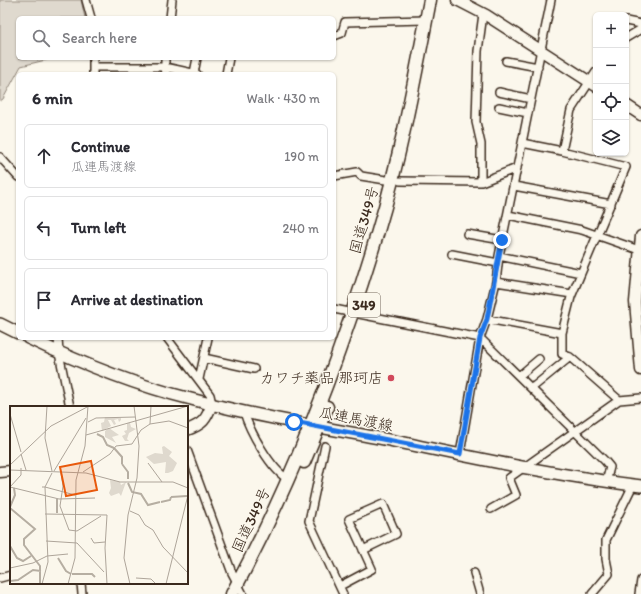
<!DOCTYPE html>
<html lang="en">
<head>
<meta charset="utf-8">
<style>
  body { margin:0; font-family:Itim,"Klee One",sans-serif; background:#f7f7f7; color:#2b2b33 }
  .controls { position:absolute; right:12px; top:12px; display:grid; overflow:hidden; border-radius:6px; box-shadow:0 1px 3px #0004 }
  .controls button { width:36px; height:36px; display:grid; place-items:center; padding:0; border:0; border-bottom:1px solid #e1e1e2; background:#fff; color:#2b2b33; font:20px sans-serif }
  .stop { position:absolute; width:12px; height:12px; margin:-9px; border:3px solid #1a73e8; border-radius:50%; background:#fff }
  .stop.end { background:#1a73e8; border-color:#fff; box-shadow:0 1px 4px #0008 }
  .list { margin:0; padding:0; list-style:none }
  h2 { display:flex; justify-content:space-between; align-items:center; height:52px; margin:0; padding:0 16px; font-size:17px }
  h2 small { font-size:13px; font-weight:400; color:#7c7c81 }
  .list li { display:grid; grid-template-columns:26px 1fr auto; gap:12px; align-items:center; box-sizing:border-box; height:64px; margin:0 8px 8px; padding:0 8px; border:1px solid #e1e1e2; border-radius:6px }
  .list b { display:block; font-size:15px; white-space:nowrap }
  .list p { margin:0; font-size:13px; white-space:nowrap; color:#7c7c81 }
  .list em { font-size:13px; font-style:normal; color:#7c7c81 }
  .icon { flex:none; width:22px; height:22px; fill:none; stroke:currentColor; stroke-width:2; stroke-linecap:round; stroke-linejoin:round }
  .map { position:relative; flex:none; width:641px; height:594px; overflow:hidden }
  .search { position:absolute; background:#fff; box-shadow:0 1px 3px #0004; left:16px; top:16px; width:320px; height:44px; display:flex; align-items:center; gap:10px; box-sizing:border-box; padding:0 14px; border-radius:6px; color:#7c7c81; font-size:15px }
  .panel { position:absolute; background:#fff; box-shadow:0 1px 3px #0004; left:16px; top:72px; width:320px; height:268px; border-radius:6px }
  .map>svg:first-child { display:block }
</style>
</head>
<body>
<div class="map">
<svg width="641" height="594" viewBox="0 0 641 594">
  <rect width="100%" height="100%" fill="#fbf7ec"/>
  <filter id="ink" filterUnits="userSpaceOnUse"><feTurbulence type="fractalNoise" baseFrequency=".025" numOctaves="2"/><feDisplacementMap in="SourceGraphic" scale="8" xChannelSelector="R" yChannelSelector="G"/><feConvolveMatrix kernelMatrix="1 2 1 2 8 2 1 2 1" color-interpolation-filters="sRGB"/></filter>
  <g filter="url(#ink)">
    <!-- green -->
    <path fill="#dfd9ce" stroke="#8d8276" d="M 0,0 L 81,0 L 85,18 L 18,18 L 18,58 L 54,58 L 21,66 L 3,99 L 0,101 Z"/>
    <g fill="none" stroke-linecap="round" stroke-linejoin="round">
      <defs>
        <path id="street" d="M 86,0 L 91,18
          M 170,18 L 172,0
          M 626,21 L 641,24
          M 334,36 L 342,33 L 345,22 L 426,20
          M 626,38 L 641,29
          M 506,61 L 538,67
          M 93,67 L 165,67 L 165,58
          M 194,73 L 197,58
          M 93,74 L 93,58
          M 166,74 L 165,67 L 197,74
          M 226,74 L 229,58
          M 499,92 L 531,99
          M 499,107 L 528,113
          M 522,143 L 562,151 L 626,167 L 571,297 L 562,333 L 562,354 L 570,357 L 619,400 L 641,398
          M 562,151 L 571,110 L 596,72
          M 0,157 L 18,177
          M 334,176 L 357,172 L 361,176 L 392,181
          M 400,181 L 481,182 L 517,168
          M 481,182 L 481,144 L 476,122 L 478,51 L 483,14
          M 514,186 L 611,204
          M 508,215 L 582,230 L 639,250
          M 467,234 L 502,240
          M 452,254 L 498,263
          M 499,256 L 581,273
          M 496,282 L 572,294
          M 334,309 L 480,338 L 605,461 L 610,467 L 606,482
          M 487,319 L 562,333
          M 58,338 L 59,353 L 70,407
          M 167,338 L 210,395 L 212,404
          M 204,358 L 254,369
          M 519,376 L 539,359
          M 199,379 L 208,338
          M 532,388 L 570,357
          M 244,412 C 249,430 271,470 288,479
          M 325,446 L 309,521 L 343,594
          M 187,450 L 232,573 L 243,594
          M 460,454 L 480,338 L 487,319 L 496,282 L 499,256 L 551,0
          M 491,509 L 516,495 L 509,478 L 619,400
          M 474,573 L 480,594
          M 0,578 L 11,575
          M 81,583 L 82,594
          M 340,586 L 372,569 L 349,519 L 383,504 L 396,534 L 363,550
          M 592,594 L 609,574 L 606,559 L 606,540 L 633,485
          M 639,594 L 641,580"/>
        <path id="secondary" d="M 457,0 L 486,15 L 596,86
          M 626,105 L 641,115
          M 641,236 L 635,302 L 641,370
          M 187,430 C 203,424 206,420 212,404
          M 0,472 L 11,471"/>
        <path id="primary" d="M 0,324 L 18,333
          M 28,338 C 80,363 135,385 191,399 C 258,417 326,428 394,441 C 476,458 558,476 641,486"/>
        <path id="highway" d="M 304,462 L 327,407
          M 232,594 C 294,479 341,356 378,231 C 401,155 415,77 430,0"/>
      </defs>
      <!-- street casing -->
      <use href="#street" stroke="#3b2a1e" stroke-width="10"/>
      <!-- secondary casing -->
      <use href="#secondary" stroke="#3b2a1e" stroke-width="13"/>
      <!-- primary casing -->
      <use href="#primary" stroke="#3b2a1e" stroke-width="14"/>
      <!-- highway casing -->
      <use href="#highway" stroke="#3b2a1e" stroke-width="15"/>
      <!-- street -->
      <use href="#street" stroke="#fbf7ec" stroke-width="7"/>
      <!-- secondary -->
      <use href="#secondary" stroke="#fbf7ec" stroke-width="10"/>
      <!-- primary -->
      <use href="#primary" stroke="#fbf7ec" stroke-width="11"/>
      <!-- highway -->
      <use href="#highway" stroke="#fbf7ec" stroke-width="12"/>
    </g>
  </g>
  <g fill="none" stroke-linecap="round" stroke-linejoin="round" filter="url(#ink)">
    <!-- route -->
    <path stroke="#1a73e8" stroke-width="5" d="M 294,422 L 460,454 L 480,338 L 487,319 L 502,240"/>
  </g>
  <!-- markers -->
  <circle fill="#d1495b" stroke="#fbf7ec" stroke-width="1.5" cx="391" cy="378" r="4"/>
  <g text-anchor="middle" dominant-baseline="central" stroke-width="3" stroke-linejoin="round" paint-order="stroke">
    <!-- shield labels -->
    <rect fill="#fbf7ec" stroke="#75685c" stroke-width="1" x="348" y="293" width="32" height="24" rx="3"/>
    <g font-size="14" font-weight="bold" fill="#3b2a1e">
      <text x="364" y="305">349</text>
    </g>
    <!-- street labels -->
    <g font-size="15" fill="#3b2a1e" stroke="#fbf7ec">
      <text transform="translate(364 220) rotate(-74)">国道349号</text>
      <text transform="translate(356 419) rotate(11)">瓜連馬渡線</text>
      <text transform="translate(251 520) rotate(-65)">国道349号</text>
    </g>
    <!-- poi labels -->
    <g font-size="15" fill="#3b2a1e" stroke="#fbf7ec" text-anchor="end">
      <text x="383" y="378">カワチ薬品 那珂店</text>
    </g>
  </g>
  <!-- overview -->
  <g transform="translate(10 406)">
    <rect width="178" height="178" fill="#fbf7ec"/>
    <path d="M 95,11 L 111,12 L 111,14 L 109,16 L 108,13 L 104,14 L 106,18 L 104,19 L 101,14 L 98,14 L 101,20 L 92,25 L 91,17 L 94,16 ZM 117,17 L 120,17 L 121,21 L 126,23 L 119,27 L 117,33 L 119,35 L 115,35 L 112,30 L 116,28 L 114,25 L 117,24 ZM 99,22 L 109,29 L 102,31 L 106,37 L 95,31 L 95,25 ZM 154,40 L 162,46 L 159,50 L 167,57 L 163,65 L 158,67 L 155,67 L 156,56 L 144,58 L 136,51 L 145,47 L 153,48 L 152,41 ZM 100,74 L 110,76 L 111,79 L 116,76 L 111,90 L 109,87 L 101,90 L 99,87 L 101,82 Z" fill="#dfd9ce"/>
    <path fill="none" stroke="#b6aea2" stroke-width="2" d="M 87,28 L 93,31 L 97,39 L 104,42M 104,42 L 112,51 L 112,58M 112,58 L 118,66 L 118,73M 118,77 L 122,86 L 131,88 L 138,99 L 150,96M 161,91 L 177,90M 47,93 L 47,107M 151,96 L 160,94 L 161,91M 0,101 L 5,89 L 4,82M 0,102 L 25,123 L 14,133 L 14,139 L 30,160 L 30,178M 0,140 L 7,152 L 13,155 L 21,150M 48,152 L 56,165 L 61,168M 62,168 L 82,168 L 85,171M 0,175 L 8,174 L 23,164 L 31,165"/>
    <path fill="none" stroke="#aea59a" stroke-width="1" d="M 37,0 L 35,32 L 42,65M 0,8 L 11,46M 78,16 L 86,12 L 125,11M 140,18 L 141,0M 76,29 L 178,0M 11,48 L 16,64M 138,57 L 152,76M 0,59 L 41,20 L 79,0M 0,64 L 76,67 L 110,76 L 163,76 L 178,82M 44,65 L 76,12M 73,66 L 100,48 L 106,40 L 122,38 L 131,24 L 140,18 L 159,15 L 178,22M 51,67 L 53,80 L 50,100 L 59,124 L 67,125 L 91,110M 0,81 L 49,93 L 85,92M 0,81 L 11,69 L 11,62M 32,81 L 35,81 L 42,67M 120,105 L 129,109 L 135,119 L 143,124 L 153,141 L 178,167M 35,108 L 97,109 L 95,142 L 97,178M 81,132 L 84,137 L 95,136M 36,135 L 67,137 L 94,166M 0,162 L 23,157 L 37,150 L 58,148M 126,172 L 141,173 L 146,178M 32,178 L 38,156 L 35,81 L 65,89M 58,178 L 65,152 L 66,74 L 75,40 L 78,0M 120,178 L 114,152 L 118,109 L 127,72 L 129,40 L 124,0M 156,178 L 178,89"/>
    <path fill="#e8590c" fill-opacity="0.15" stroke="#e8590c" stroke-width="2" d="M 81,55 L 87,84 L 56,90 L 50,61 Z"/>
    <rect width="178" height="178" fill="none" stroke="#3b2a1e" stroke-width="2"/>
  </g>
</svg>
<div class="controls">
<button>+</button>
<button>−</button>
<button><svg class="icon" aria-label="locate" viewBox="0 0 24 24"><circle cx="12" cy="12" r="6"/><path d="M12 2v4M12 18v4M2 12h4M18 12h4"/></svg></button>
<button><svg class="icon" aria-label="layers" viewBox="0 0 24 24"><path d="M12 4l9 5-9 5-9-5zM3 14l9 5 9-5"/></svg></button>
</div>
<div class="stop" style="left:294px;top:422px"></div>
<div class="stop end" style="left:502px;top:240px"></div>
<div class="search"><svg class="icon" aria-label="search" viewBox="0 0 24 24"><circle cx="10" cy="10" r="6"/><path d="M15 15l6 6"/></svg>Search here</div>
<section class="panel">
<h2>6 min<small>Walk · 430 m</small></h2>
<ul class="list">
<li><svg class="icon" aria-label="ahead" viewBox="0 0 24 24"><path d="M12 20V5M6 11l6-6 6 6"/></svg><div><b>Continue</b><p>瓜連馬渡線</p></div><em>190 m</em></li>
<li><svg class="icon" aria-label="left" viewBox="0 0 24 24"><path d="M17 20v-9H6M10 6l-5 5 5 5"/></svg><div><b>Turn left</b></div><em>240 m</em></li>
<li><svg class="icon" aria-label="arrive" viewBox="0 0 24 24"><path d="M6 21V4h12l-3 4 3 4H6"/></svg><div><b>Arrive at destination</b></div></li>
</ul>
</section>
</div>
</body>
</html>
